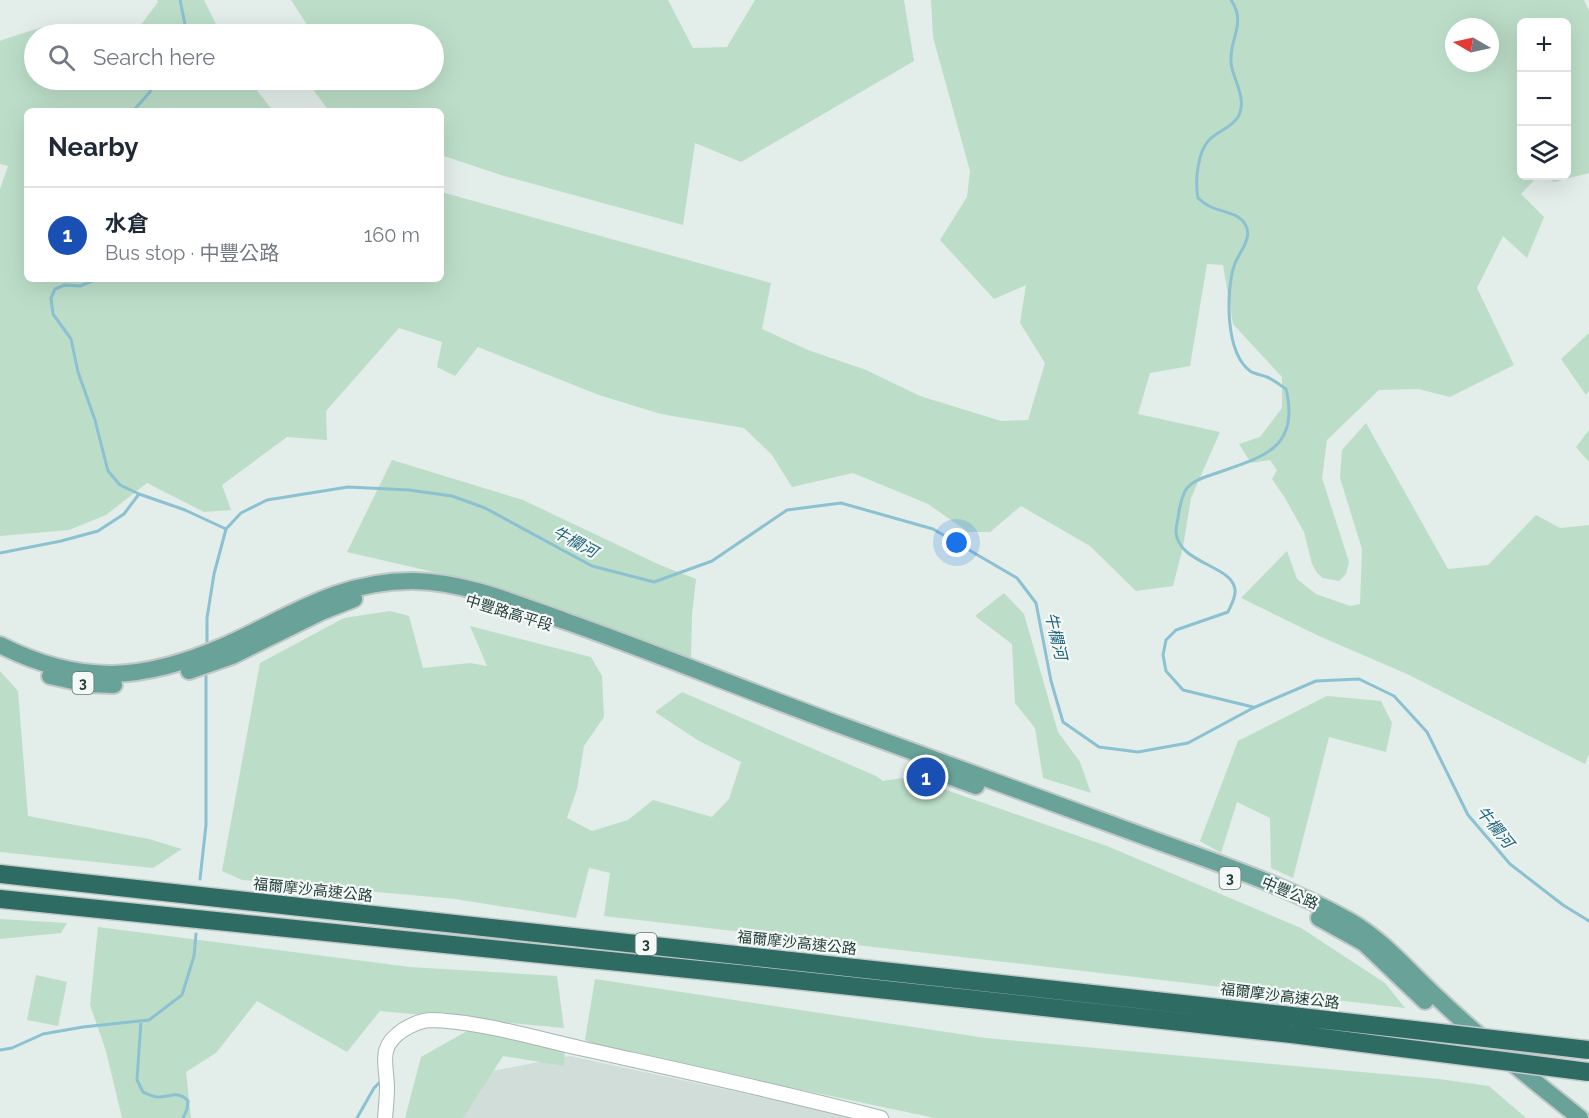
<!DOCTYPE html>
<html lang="en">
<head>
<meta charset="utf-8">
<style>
  body { margin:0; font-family:Raleway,"Noto Sans TC",sans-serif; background:#f2f2f3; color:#1f2937 }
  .controls { position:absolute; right:18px; top:18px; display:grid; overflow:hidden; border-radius:9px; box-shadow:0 6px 24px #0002 }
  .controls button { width:54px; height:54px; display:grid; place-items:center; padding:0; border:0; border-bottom:2px solid #e0e1e3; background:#fff; color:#1f2937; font:30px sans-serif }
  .compass { position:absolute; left:1445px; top:18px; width:54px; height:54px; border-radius:50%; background:#fff; box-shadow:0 6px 24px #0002; rotate:279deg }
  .you { position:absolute; left:957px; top:543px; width:21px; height:21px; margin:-15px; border:4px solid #fff; border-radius:50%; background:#1a73e8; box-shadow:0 0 0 9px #1a73e833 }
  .badge { display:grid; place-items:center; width:39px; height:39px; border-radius:50%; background:#7e5648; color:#fff; font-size:20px; font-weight:700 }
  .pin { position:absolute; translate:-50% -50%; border:3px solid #fff; box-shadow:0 2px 6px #0006 }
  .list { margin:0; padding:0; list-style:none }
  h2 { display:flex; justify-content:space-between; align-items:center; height:78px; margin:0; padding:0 24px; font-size:26px }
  h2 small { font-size:20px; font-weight:400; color:#747a83 }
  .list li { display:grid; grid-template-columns:39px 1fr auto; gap:18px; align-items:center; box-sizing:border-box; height:96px; padding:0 24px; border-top:2px solid #e0e1e3 }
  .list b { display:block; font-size:22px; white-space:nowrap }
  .list p { margin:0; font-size:20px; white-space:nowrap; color:#747a83 }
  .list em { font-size:20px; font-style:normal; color:#747a83 }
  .icon { flex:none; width:33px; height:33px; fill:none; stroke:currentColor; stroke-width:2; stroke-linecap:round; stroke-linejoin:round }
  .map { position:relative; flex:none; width:1589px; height:1118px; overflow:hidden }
  .search { position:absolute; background:#fff; box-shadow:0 6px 24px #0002; left:24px; top:24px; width:420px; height:66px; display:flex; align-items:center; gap:15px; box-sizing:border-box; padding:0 21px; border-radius:33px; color:#747a83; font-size:22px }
  .panel { position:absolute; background:#fff; box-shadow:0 6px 24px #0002; left:24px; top:108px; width:420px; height:174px; border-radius:9px }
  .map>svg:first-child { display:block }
</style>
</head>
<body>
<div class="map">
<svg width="1589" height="1118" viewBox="0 0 1589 1118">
  <rect width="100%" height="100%" fill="#e3ede9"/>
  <!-- built -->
  <path fill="#d1ddd9" d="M 570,1056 L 858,1118 L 457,1118 L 477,1074 Z"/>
  <!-- green -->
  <path fill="#bcdec8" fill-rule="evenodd" d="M 157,0 L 204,0 L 221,34 L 134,34 L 158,2 Z
    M 291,0 L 668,0 L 693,48 L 727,47 L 755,0 L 904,0 L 914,61 L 741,162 L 695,143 L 683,225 L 504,176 L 441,155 L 441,111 L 329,111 L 306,80 L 434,80 L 434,34 L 313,34 Z
    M 931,0 L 1584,0 L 1589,11 L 1589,173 L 1554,182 L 1543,176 L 1566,176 L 1566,22 L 1522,22 L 1522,176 L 1538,176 L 1521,194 L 1544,217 L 1527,258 L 1503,236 L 1477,288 L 1514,365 L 1450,397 L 1418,389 L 1379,390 L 1327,440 L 1322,478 L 1349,562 L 1346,574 L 1339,581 L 1323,578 L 1317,573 L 1312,564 L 1304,532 L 1285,498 L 1272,479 L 1277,470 L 1270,460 L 1251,463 L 1239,444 L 1260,437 L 1282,408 L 1282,377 L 1233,324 L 1223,265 L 1207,264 L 1190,366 L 1150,373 L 1138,414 L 1220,432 L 1191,498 L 1183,547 L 1173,586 L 1136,591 L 1090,546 L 1021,506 L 990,532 L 968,532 L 928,504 L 853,473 L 792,487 L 772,455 L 744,428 L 661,414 L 599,395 L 478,347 L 455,376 L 437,367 L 442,342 L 399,328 L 326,411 L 327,440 L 287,437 L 222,485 L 231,510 L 204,512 L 147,483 L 106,515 L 69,530 L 0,536 L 0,189 L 8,166 L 0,164 L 0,41 L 2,40 L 52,24 L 92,34 L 34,34 L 34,80 L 249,80 L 273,111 L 27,111 L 27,279 L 441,279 L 441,192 L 771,283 L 762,329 L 808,350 L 866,370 L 920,396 L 1001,421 L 1028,420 L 1045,363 L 1020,323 L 1026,285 L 994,299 L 940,240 L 967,197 L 970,171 L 933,37 ZM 1454,27 L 1490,27 L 1490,63 L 1454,63 Z
    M 1589,333 L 1589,391 L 1586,395 L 1561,359 Z
    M 1366,423 L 1448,569 L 1488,565 L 1536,515 L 1560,528 L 1589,525 L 1589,754 L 1585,764 L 1407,674 L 1319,636 L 1241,598 L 1287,551 L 1297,579 L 1316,594 L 1350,606 L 1360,604 L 1362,549 L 1340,478 L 1342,450 Z
    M 1589,430 L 1589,462 L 1576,447 Z
    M 392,460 L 523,500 L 660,565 L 696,579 L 692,615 L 691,658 L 554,608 L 451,576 L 347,552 Z
    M 1004,593 L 1024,614 L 1058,732 L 1080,762 L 1091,793 L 1043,778 L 1035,728 L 1015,703 L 1012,644 L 975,616 Z
    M 390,611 L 409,616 L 423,668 L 470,663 L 487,666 L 470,626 L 591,657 L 602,676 L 604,717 L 584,746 L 577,789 L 567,818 L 592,831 L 628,820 L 653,800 L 712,817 L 729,799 L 741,762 L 699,741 L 655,712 L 682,692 L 876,776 L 883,781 L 909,777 L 1107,846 L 1301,928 L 1385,983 L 1405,1008 L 604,916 L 610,873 L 589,868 L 576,918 L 455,899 L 242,880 L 222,871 L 260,663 L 344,618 Z
    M 0,671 L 18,691 L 28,816 L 149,839 L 182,849 L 153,868 L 0,852 Z
    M 1327,696 L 1381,701 L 1392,723 L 1386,752 L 1329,737 L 1293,878 L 1271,868 L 1270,818 L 1237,802 L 1221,853 L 1200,841 L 1238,741 Z
    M 0,919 L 67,923 L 61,933 L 0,939 Z
    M 98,927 L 410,967 L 557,976 L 564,1028 L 380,1011 L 347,1052 L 257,1001 L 216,1053 L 186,1072 L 191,1118 L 122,1118 L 106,1051 L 90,1005 Z
    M 36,975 L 67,982 L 58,1026 L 27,1020 Z
    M 595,979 L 986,1038 L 1439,1079 L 1489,1086 L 1526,1118 L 935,1118 L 607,1049 L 585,1040 Z
    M 469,1030 L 565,1047 L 564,1066 L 503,1056 L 463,1118 L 405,1118 L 421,1057 Z"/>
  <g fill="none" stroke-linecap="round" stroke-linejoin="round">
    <!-- stream -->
    <path stroke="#8cc1d2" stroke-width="3" d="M 180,0 L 187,34
      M 1231,0 C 1247,23 1229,39 1231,63 C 1233,80 1248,99 1238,117 C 1231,128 1218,131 1209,140 C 1197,153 1195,182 1198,198 C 1201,201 1205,204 1209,206 C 1220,212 1238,212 1245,224 C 1254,238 1238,253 1234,266 C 1226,292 1225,352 1250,371 C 1254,374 1262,375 1267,377 C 1274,380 1280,385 1286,389 C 1301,451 1259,458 1211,475 C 1202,478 1190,482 1185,491 C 1181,500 1179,509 1178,518 C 1177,522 1176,527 1176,532 C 1178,564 1233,565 1235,590 C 1236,597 1231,605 1228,612 L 1176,630 L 1166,640 L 1163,655 L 1166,671 L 1183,690 L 1253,707
      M 133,111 L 150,92 L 153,80
      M 97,279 L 80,286 L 65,285 L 55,289 L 51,298 L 53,314 L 71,339 L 78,372 L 95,420 L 108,471 L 120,485 L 139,494 L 185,510 L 226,529
      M 0,553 L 61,541 L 98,531 L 124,514 L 139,494
      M 207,646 L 207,618 L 214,574 L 226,529 L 241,513 L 267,500 L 348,487 L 409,490 L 452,496 L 485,508 L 592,566 L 654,582 L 712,561 L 787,510 L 841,503 L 933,529 L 1017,578 L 1036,603 L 1051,681 L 1063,722 L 1099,747 L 1138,752 L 1188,743 L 1253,708 L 1316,681 L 1359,679 L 1394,696 L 1427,732 L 1468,815 L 1510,864 L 1563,905 L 1589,921
      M 200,879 L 206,825 L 206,670
      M 141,1021 L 137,1080 L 143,1092 C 148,1094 153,1097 158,1097 C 171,1097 178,1090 188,1101 L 187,1109 L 183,1118
      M 0,1050 L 12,1048 L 43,1034 L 83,1027 L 149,1020 L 182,995 L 194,956 L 196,934
      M 357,1118 L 374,1088 L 382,1080"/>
    <defs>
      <path id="minor" d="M 385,1118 C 386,1107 387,1097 387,1086 C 386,1061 378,1047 403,1030 C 411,1025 423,1020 432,1020 C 484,1022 534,1038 584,1049 C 683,1071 782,1092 881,1118"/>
      <path id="major" d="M 0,645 C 81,686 144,681 226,645 C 290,616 340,580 414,581 C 466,582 517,604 565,621 C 659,654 750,692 843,726 C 944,763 1045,800 1146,837 C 1214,862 1285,885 1348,920 C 1384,940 1410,973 1440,1000 C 1484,1042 1533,1080 1580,1118
        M 189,671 L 232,656 L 321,612 L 354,599
        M 50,676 L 87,684 L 114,685
        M 919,765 L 976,786
        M 1319,918 L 1364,943 L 1425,1001"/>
      <path id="highway" d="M 0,874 L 1292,1016
        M 0,899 L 748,975 L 1292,1034"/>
    </defs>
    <!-- minor casing -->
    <use href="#minor" stroke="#a6b5b1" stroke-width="16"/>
    <!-- major casing -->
    <use href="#major" stroke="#c1c9c8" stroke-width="20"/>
    <!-- highway casing -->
    <use href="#highway" stroke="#c1c9c8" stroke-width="21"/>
    <!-- minor -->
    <use href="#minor" stroke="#fff" stroke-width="14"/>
    <!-- major -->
    <use href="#major" stroke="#68a298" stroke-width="16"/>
    <!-- highway -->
    <use href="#highway" stroke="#2e6b63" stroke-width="18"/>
    <defs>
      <path id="highway-bridge" d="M 1292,1016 L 1589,1050
        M 1292,1034 L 1589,1072"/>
    </defs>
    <!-- highway-bridge casing -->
    <use href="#highway-bridge" stroke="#c1c9c8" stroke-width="21" stroke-linecap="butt"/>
    <!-- highway-bridge -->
    <use href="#highway-bridge" stroke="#2e6b63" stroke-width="18"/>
  </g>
  <g text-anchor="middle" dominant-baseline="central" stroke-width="4.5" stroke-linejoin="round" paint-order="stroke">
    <!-- shield labels -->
    <g fill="#f4f9f7" stroke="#627772" stroke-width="1.5">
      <rect x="72.5" y="672" width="21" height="22" rx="4.5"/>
      <rect x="1219.5" y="867" width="21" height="22" rx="4.5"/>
      <rect x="635.5" y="933" width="21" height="22" rx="4.5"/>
    </g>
    <g font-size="14" font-weight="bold" fill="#233f39">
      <text x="83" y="683">3</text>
      <text x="1230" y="878">3</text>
      <text x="646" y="944">3</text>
    </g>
    <!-- street labels -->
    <g font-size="15" fill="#233f39" stroke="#f4f9f7">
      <text transform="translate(509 613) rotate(17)">中豐路高平段</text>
      <text transform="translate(313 890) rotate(6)">福爾摩沙高速公路</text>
      <text transform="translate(1290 893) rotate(23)">中豐公路</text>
      <text transform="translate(797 943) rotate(6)">福爾摩沙高速公路</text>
      <text transform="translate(1280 996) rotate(7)">福爾摩沙高速公路</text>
    </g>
    <!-- water labels -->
    <g font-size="16" font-style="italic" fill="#1c637b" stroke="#f4f9f7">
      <text transform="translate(575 542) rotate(28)">牛欄河</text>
      <text transform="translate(1056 636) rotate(77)">牛欄河</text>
      <text transform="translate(1495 827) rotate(51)">牛欄河</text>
    </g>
  </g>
</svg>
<div class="controls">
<button>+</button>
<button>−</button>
<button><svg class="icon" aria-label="layers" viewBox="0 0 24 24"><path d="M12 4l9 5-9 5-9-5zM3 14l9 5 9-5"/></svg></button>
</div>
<svg class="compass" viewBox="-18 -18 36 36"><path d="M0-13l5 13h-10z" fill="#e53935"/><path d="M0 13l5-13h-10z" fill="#747a83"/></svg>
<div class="you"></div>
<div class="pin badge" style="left:926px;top:777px;background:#1a4fb4">1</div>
<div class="search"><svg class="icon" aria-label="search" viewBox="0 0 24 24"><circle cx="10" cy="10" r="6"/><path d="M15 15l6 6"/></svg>Search here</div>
<section class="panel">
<h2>Nearby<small></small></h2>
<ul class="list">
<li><span class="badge" style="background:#1a4fb4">1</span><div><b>水倉</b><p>Bus stop · 中豐公路</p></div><em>160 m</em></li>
</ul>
</section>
</div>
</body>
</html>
